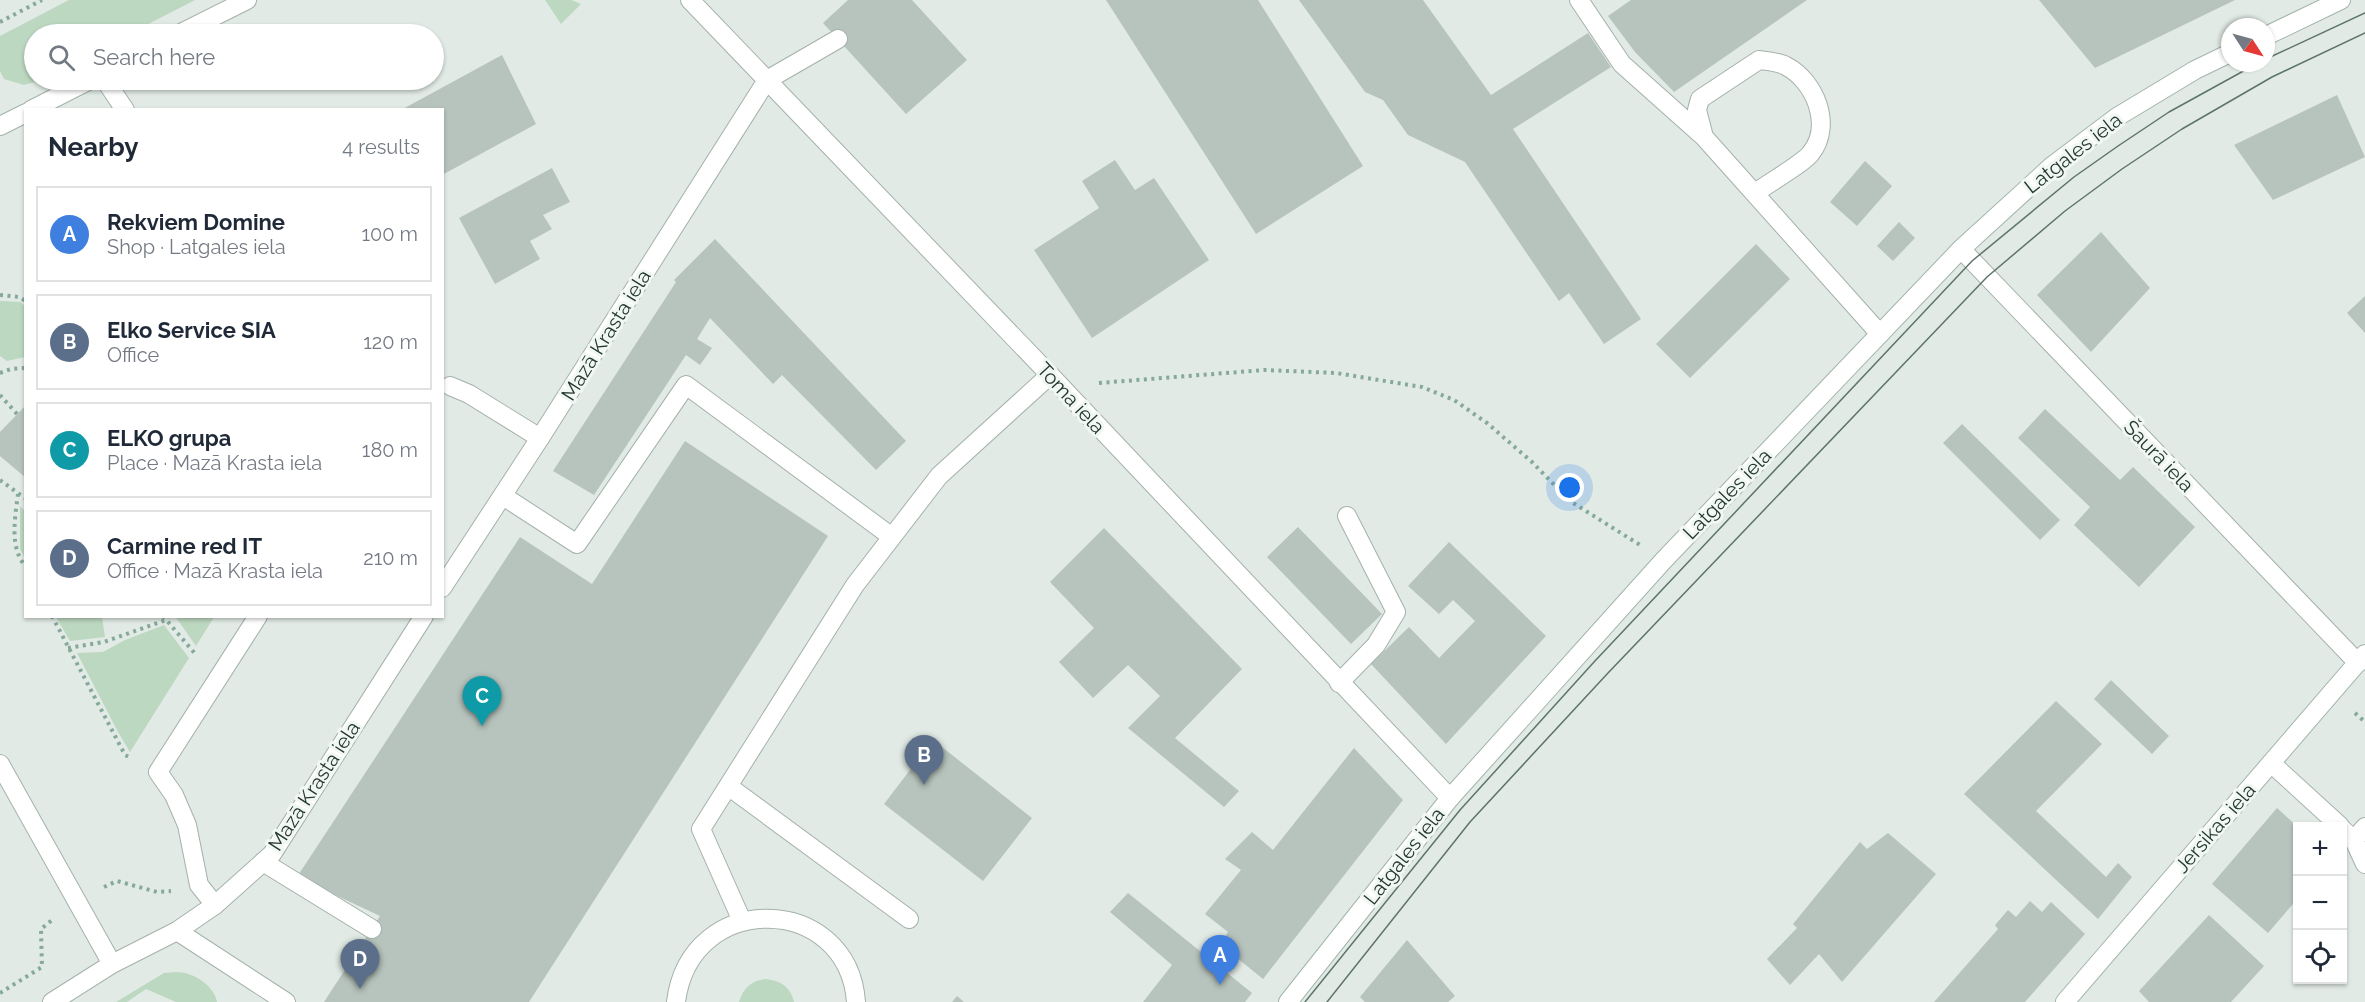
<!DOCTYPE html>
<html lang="en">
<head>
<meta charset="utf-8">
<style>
  body { margin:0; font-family:Raleway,sans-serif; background:#f2f2f3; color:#1f2937 }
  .controls { position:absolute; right:18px; bottom:18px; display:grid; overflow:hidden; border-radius:0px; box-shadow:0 2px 4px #0004 }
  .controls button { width:54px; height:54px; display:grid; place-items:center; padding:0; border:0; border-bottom:2px solid #e0e1e3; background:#fff; color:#1f2937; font:30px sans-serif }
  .compass { position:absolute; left:2221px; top:18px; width:54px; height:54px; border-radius:50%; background:#fff; box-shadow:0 2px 4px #0004; rotate:126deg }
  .you { position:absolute; left:1570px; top:488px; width:21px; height:21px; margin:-15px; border:4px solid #fff; border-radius:50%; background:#1a73e8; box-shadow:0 0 0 9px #1a73e833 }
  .badge { display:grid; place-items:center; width:39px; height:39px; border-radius:50%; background:#764d4e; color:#fff; font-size:20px; font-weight:700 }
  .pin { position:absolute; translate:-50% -50px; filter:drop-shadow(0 2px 3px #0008) }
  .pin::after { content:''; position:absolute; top:32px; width:21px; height:18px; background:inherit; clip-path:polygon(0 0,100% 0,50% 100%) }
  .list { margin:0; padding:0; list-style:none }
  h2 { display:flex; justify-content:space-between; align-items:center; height:78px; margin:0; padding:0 24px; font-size:26px }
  h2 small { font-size:20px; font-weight:400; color:#747a83 }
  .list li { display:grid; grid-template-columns:39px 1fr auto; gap:18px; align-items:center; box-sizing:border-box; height:96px; margin:0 12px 12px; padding:0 12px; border:2px solid #e0e1e3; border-radius:0px }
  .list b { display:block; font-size:22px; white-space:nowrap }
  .list p { margin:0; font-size:20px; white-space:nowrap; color:#747a83 }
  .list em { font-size:20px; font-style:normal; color:#747a83 }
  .icon { flex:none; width:33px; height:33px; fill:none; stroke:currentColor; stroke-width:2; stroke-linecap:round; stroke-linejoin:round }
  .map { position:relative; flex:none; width:2365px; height:1002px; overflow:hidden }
  .search { position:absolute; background:#fff; box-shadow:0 2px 4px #0004; left:24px; top:24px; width:420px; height:66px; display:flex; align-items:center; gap:15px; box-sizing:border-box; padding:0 21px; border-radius:33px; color:#747a83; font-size:22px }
  .panel { position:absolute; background:#fff; box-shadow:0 2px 4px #0004; left:24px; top:108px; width:420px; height:510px; border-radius:0px }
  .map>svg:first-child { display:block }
</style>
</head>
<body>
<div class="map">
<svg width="2365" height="1002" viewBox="0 0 2365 1002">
  <rect width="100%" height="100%" fill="#e1eae5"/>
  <!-- green -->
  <path fill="#bcd8c1" d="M 69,0 L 195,0 L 129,34 L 34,34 L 34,80 L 42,80 L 24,85 L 4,79 L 0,71 L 0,36 Z
    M 545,0 L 571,0 L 581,4 L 561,24 Z
    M 0,301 L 20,302 L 25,306 L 25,357 L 7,361 L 0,356 Z
    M 20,506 L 25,511 L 25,558 L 20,549 Z
    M 175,616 L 214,616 L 214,617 L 196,646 Z
    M 56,617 L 102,617 L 105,637 L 70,641 Z
    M 164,625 L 189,658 L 130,752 L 118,732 L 77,653 L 103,652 L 125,640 Z
    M 176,972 C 193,972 214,985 217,1002 L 176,1002 L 146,989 L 127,1002 L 116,1002 L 164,973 Z
    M 765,979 C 780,980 791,987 794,1002 L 739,1002 C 743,988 751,981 765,979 Z"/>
  <!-- building -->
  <path fill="#b7c4bd" d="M 848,0 L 912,0 L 967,60 L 906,114 L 823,23 Z
    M 1106,0 L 1258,0 L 1363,166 L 1256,234 Z
    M 1299,0 L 1423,0 L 1491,95 L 1588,33 L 1611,67 L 1513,129 L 1641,319 L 1604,344 L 1569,293 L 1559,301 L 1465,162 L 1408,135 L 1383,100 L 1365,92 Z
    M 1631,0 L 1807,0 L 1674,92 L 1635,52 L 1608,16 Z
    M 2039,0 L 2235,0 L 2095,68 Z
    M 502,55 L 536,124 L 442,175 L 442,110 L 401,110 Z
    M 2337,95 L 2365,157 L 2273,200 L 2234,145 Z
    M 1115,160 L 1135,190 L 1154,178 L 1209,260 L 1092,338 L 1034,250 L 1099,208 L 1082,181 Z
    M 1865,161 L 1892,186 L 1857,226 L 1830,202 Z
    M 552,168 L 570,202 L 543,215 L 552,229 L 530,241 L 540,259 L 495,284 L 459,218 Z
    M 1899,222 L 1915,238 L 1893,261 L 1877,246 Z
    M 2101,232 L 2150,288 L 2091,352 L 2037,295 Z
    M 715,239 L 906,441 L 876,470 L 782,375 L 773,384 L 710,318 L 697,339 L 712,348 L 700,365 L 686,355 L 594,495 L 553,471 L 676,282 L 674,280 Z
    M 1756,244 L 1790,279 L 1690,378 L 1656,344 Z
    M 2365,296 L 2365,333 L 2347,313 Z
    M 26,405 L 26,478 L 0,456 L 0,432 Z
    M 2045,409 L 2120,480 L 2133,467 L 2195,527 L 2139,587 L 2074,525 L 2090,507 L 2018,438 Z
    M 1962,424 L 2060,520 L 2040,540 L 1943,443 Z
    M 685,441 L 828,536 L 529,1002 L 324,1002 L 380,916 L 297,877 L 520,537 L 592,584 Z
    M 1298,527 L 1382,614 L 1351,644 L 1267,557 Z
    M 1104,528 L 1242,669 L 1175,738 L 1239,791 L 1224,807 L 1128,728 L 1160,696 L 1128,665 L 1093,698 L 1059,662 L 1094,628 L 1050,582 Z
    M 1449,542 L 1546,636 L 1446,744 L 1371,664 L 1409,627 L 1439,658 L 1475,621 L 1453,600 L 1439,614 L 1408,586 Z
    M 2111,680 L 2169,736 L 2152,754 L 2094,699 Z
    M 2056,701 L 2102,744 L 2036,811 L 2106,877 L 2118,863 L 2132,877 L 2098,919 L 1964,794 Z
    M 933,740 L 1032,818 L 983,881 L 884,804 Z
    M 1354,748 L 1403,800 L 1263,979 L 1220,944 L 1228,932 L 1205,914 L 1241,870 L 1225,859 L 1252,832 L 1273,850 Z
    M 2277,808 L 2298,827 L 2298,898 L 2268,933 L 2212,884 Z
    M 1888,833 L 1936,874 L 1842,982 L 1819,954 L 1790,985 L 1767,959 L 1797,928 L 1793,924 L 1860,842 L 1867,849 Z
    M 1128,893 L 1252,993 L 1245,1002 L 1143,1002 L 1172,965 L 1110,912 Z
    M 2030,901 L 2042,912 L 2051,902 L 2085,934 L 2025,1002 L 1934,1002 L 1998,929 L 1995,925 L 2008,910 L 2016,917 Z
    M 2209,915 L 2264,966 L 2231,1002 L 2149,1002 L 2139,991 Z
    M 1407,940 L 1455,996 L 1448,1002 L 1365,1002 L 1360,997 Z
    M 957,996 L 964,1002 L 952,1002 Z"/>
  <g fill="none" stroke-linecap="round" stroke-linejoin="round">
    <defs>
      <path id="lane" d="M 1579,0 L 1622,64 L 1704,137
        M 105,80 L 125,110
        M 767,80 L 838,39
        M 1755,193 C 1767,184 1804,163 1811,153 C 1833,125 1815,81 1786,66 C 1779,62 1767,61 1759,60 L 1700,99 L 1697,110 L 1704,137 L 1880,334
        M 450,386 L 469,394 L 540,438
        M 503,496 L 577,544 L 686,385 L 892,537
        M 1339,683 L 1376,645 L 1396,612 L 1347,516
        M 2271,763 L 2340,826
        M 728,786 L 909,919
        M 2342,829 L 2354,840 L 2365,827
        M 2354,840 L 2365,864
        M 263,862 L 372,929
        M 215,905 L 199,885 L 187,825 L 174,795 L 158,772 L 258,616
        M 742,921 L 701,829 L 855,585 L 939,476 L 1050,375
        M 177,931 L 286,1002
        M 676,1002 C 690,889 848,893 856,1002"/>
      <path id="street" d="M 690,0 L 1050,375 L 1450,798
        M 179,34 L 247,0
        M 31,110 L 90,80
        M 0,126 L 26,113
        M 1961,249 L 2358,663
        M 442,588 L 540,438 L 767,80
        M 0,764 L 112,964
        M 52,1002 L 112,964 L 177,931 L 215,905 L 272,854 L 424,616"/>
      <path id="secondary" d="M 2266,36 L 2341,0
        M 1288,1002 L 1450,798 L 1663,561 L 1961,249 L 2052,166 L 2117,117 L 2195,70 L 2230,53
        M 2065,1002 L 2365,654"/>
    </defs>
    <!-- lane casing -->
    <use href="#lane" stroke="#a5b1ab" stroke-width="20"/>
    <!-- street casing -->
    <use href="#street" stroke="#a5b1ab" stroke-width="20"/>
    <!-- secondary casing -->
    <use href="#secondary" stroke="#a2b4ab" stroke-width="20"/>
    <!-- path -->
    <path stroke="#85a99a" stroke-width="4" stroke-dasharray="3 4.5" stroke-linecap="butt" d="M 0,22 L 42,0
      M 0,295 L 19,297 L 26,301
      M 0,373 L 11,369 L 26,368
      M 1099,383 L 1264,370 L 1336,373 L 1422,387 L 1454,400 L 1487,423 L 1532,462 L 1570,501 L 1640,545
      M 0,395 L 17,414
      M 0,480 L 26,499
      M 18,494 C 15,518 9,548 26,567
      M 52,616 L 125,755 L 131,758
      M 163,616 L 197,656
      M 68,648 L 104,642 L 166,620 L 168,616
      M 2355,713 L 2365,722
      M 104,887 L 117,881 L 157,892 L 171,891
      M 0,993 L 42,967 L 41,929 L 52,920"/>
    <!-- lane -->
    <use href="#lane" stroke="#fff" stroke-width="18"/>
    <!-- street -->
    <use href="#street" stroke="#fff" stroke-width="18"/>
    <!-- secondary -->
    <use href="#secondary" stroke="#fff" stroke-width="18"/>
    <!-- tram -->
    <path stroke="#5e746b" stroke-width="1.5" d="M 2266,59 L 2365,13
      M 1305,1002 L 1460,810 L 1594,662 L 1972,261 L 2074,177 L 2118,146 L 2169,112 L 2258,63
      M 1327,1002 L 1470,822 L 1608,673 L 1987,277 L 2065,211 L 2122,169 L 2182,129 L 2272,77 L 2365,33"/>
  </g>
  <g text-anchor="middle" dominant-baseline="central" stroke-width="6" stroke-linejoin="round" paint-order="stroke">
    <!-- street labels -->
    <g font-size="20" fill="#243830" stroke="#f1f7f3">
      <text transform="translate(2073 153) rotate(-38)">Latgales iela</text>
      <text transform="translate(606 335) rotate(-58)">Mazā Krasta iela</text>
      <text transform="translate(1071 398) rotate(47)">Toma iela</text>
      <text transform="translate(2159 456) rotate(46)">Šaurā iela</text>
      <text transform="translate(1727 494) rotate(-46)">Latgales iela</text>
      <text transform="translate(314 786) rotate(-57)">Mazā Krasta iela</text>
      <text transform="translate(2215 828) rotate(-49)">Jersikas iela</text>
      <text transform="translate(1404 856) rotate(-52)">Latgales iela</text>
    </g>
  </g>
</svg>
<div class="controls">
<button>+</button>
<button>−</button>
<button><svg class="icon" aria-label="locate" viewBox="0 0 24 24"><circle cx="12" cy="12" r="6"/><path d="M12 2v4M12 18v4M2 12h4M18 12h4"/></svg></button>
</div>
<svg class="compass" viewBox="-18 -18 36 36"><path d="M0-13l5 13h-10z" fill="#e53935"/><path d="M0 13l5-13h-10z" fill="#747a83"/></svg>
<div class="you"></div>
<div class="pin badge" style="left:1220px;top:985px;background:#3f7fe0">A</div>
<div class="pin badge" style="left:924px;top:785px;background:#5c6f8a">B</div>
<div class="pin badge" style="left:482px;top:726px;background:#0f9aa8">C</div>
<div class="pin badge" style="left:360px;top:989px;background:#5c6f8a">D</div>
<div class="search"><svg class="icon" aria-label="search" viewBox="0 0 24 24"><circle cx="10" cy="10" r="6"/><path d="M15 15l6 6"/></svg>Search here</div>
<section class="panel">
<h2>Nearby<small>4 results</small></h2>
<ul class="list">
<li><span class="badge" style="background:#3f7fe0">A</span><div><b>Rekviem Domine</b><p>Shop · Latgales iela</p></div><em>100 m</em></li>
<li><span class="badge" style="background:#5c6f8a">B</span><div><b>Elko Service SIA</b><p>Office</p></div><em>120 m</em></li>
<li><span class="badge" style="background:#0f9aa8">C</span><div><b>ELKO grupa</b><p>Place · Mazā Krasta iela</p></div><em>180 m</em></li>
<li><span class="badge" style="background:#5c6f8a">D</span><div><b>Carmine red IT</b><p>Office · Mazā Krasta iela</p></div><em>210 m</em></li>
</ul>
</section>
</div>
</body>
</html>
